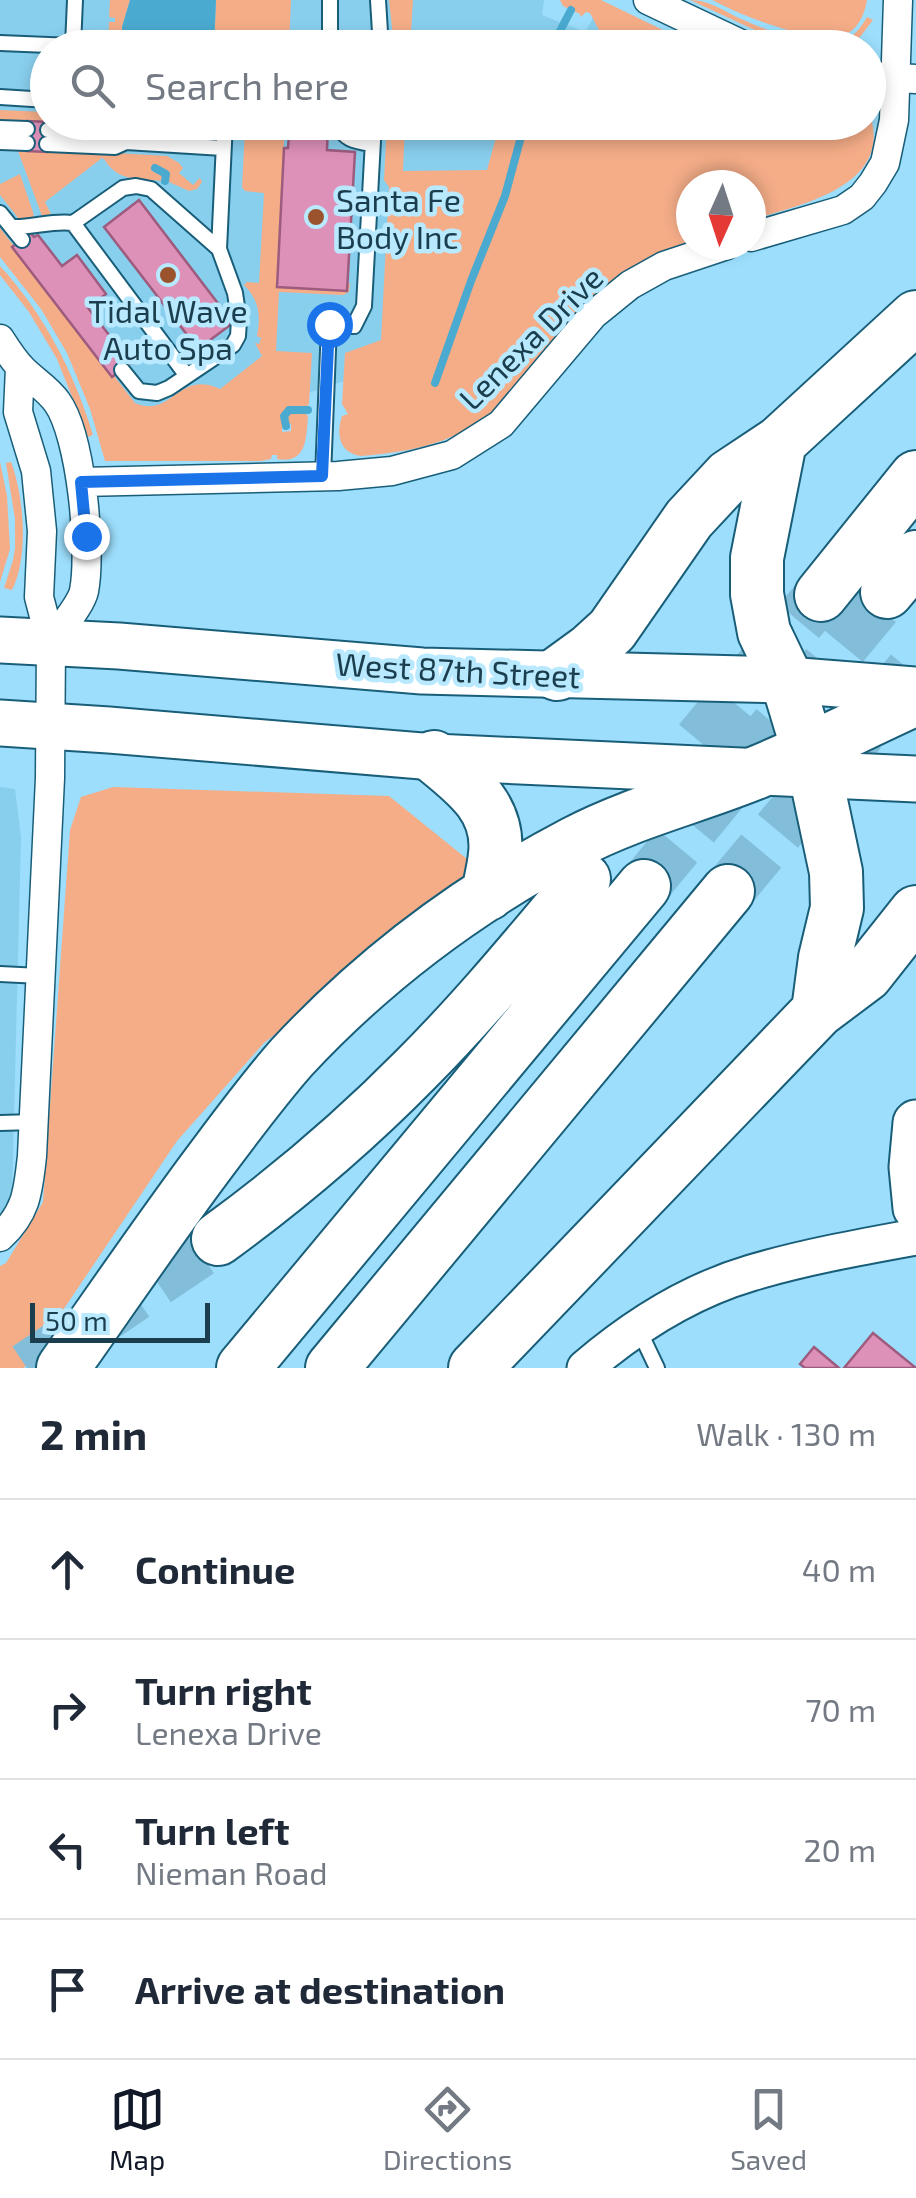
<!DOCTYPE html>
<html lang="en">
<head>
<meta charset="utf-8">
<style>
  body { margin:0; font-family:"Exo 2",sans-serif; background:#f2f2f3; color:#1f2937 }
  .compass { position:absolute; left:676px; top:170px; width:90px; height:90px; border-radius:50%; background:#fff; box-shadow:0 5px 15px #0003; rotate:183deg }
  .scale { position:absolute; left:30px; bottom:25px; width:180px; box-sizing:border-box; padding-left:10px; border:5px solid #1a3e4d; border-top:0; font-size:28px; line-height:35px; white-space:nowrap; color:#1a3e4d; -webkit-text-stroke:8px #b8e9ff; paint-order:stroke }
  .stop { position:absolute; width:30px; height:30px; margin:-22px; border:8px solid #1a73e8; border-radius:50%; background:#fff }
  .stop.end { background:#1a73e8; border-color:#fff; box-shadow:0 2px 10px #0008 }
  .list { margin:0; padding:0; list-style:none }
  h2 { display:flex; justify-content:space-between; align-items:center; height:130px; margin:0; padding:0 40px; font-size:42px }
  h2 small { font-size:32px; font-weight:400; color:#747a83 }
  .list li { display:grid; grid-template-columns:65px 1fr auto; gap:30px; align-items:center; box-sizing:border-box; height:140px; padding:0 40px; border-top:2px solid #e0e1e3 }
  .list b { display:block; font-size:38px; white-space:nowrap }
  .list p { margin:0; font-size:32px; white-space:nowrap; color:#747a83 }
  .list em { font-size:32px; font-style:normal; color:#747a83 }
  .icon { flex:none; width:55px; height:55px; fill:none; stroke:currentColor; stroke-width:2; stroke-linecap:round; stroke-linejoin:round }
  .map { position:relative; flex:none; width:916px; height:1368px; overflow:hidden }
  .search { position:absolute; background:#fff; box-shadow:0 5px 15px #0003; left:30px; right:30px; top:30px; height:110px; display:flex; align-items:center; gap:25px; box-sizing:border-box; padding:0 35px; border-radius:55px; color:#747a83; font-size:38px }
  .sheet { height:690px; background:#fff }
  nav { display:flex; justify-content:space-around; align-items:center; box-sizing:border-box; height:140px; border-top:2px solid #e0e1e3; background:#fff; font-size:28px; color:#747a83 }
  nav a { display:grid; justify-items:center; gap:5px }
  nav .on { color:#111827 }
  .map>svg:first-child { display:block }
</style>
</head>
<body>
<div class="map">
<svg width="916" height="1368" viewBox="0 0 916 1368">
  <rect width="100%" height="100%" fill="#9cdefc"/>
  <!-- built -->
  <path fill="#88cfee" d="M 0,0 L 544,0 L 542,15 L 585,32 L 596,13 L 665,47 L 48,48 L 48,122 L 815,122 L 751,185 L 691,185 L 383,368 L 168,440 L 84,382 L 60,336 L 23,279 L 0,254 Z
    M 0,787 L 15,789 L 21,837 L 12,1197 L 0,1216 Z"/>
  <!-- green -->
  <path fill="#f5ad88" d="M 110,0 L 130,0 L 122,27 L 123,47 L 108,48 L 109,22 L 115,22 L 115,18 L 109,17 Z
    M 216,0 L 291,0 L 289,47 L 214,47 Z
    M 389,0 L 413,0 L 410,47 L 391,47 L 392,28 Z
    M 560,0 L 601,0 L 698,47 L 604,47 L 604,40 L 590,13 L 586,12 L 581,17 L 580,14 L 563,6 Z
    M 690,0 C 709,0 724,11 741,19 C 764,29 814,50 839,43 C 852,39 860,29 867,17 L 873,20 L 860,37 L 846,47 L 804,47 L 759,32 Z
    M 712,0 L 867,0 C 858,53 814,39 778,27 C 755,20 733,11 712,0 Z
    M 0,110 L 47,112 L 48,122 L 187,122 L 186,133 L 183,135 L 171,130 L 0,121 Z
    M 869,112 C 896,186 800,205 751,220 L 751,185 L 691,185 L 691,240 C 646,259 604,284 570,320 C 552,339 539,361 523,381 C 476,437 431,450 361,456 C 339,453 336,434 342,416 L 348,414 L 342,404 L 345,353 L 381,340 L 389,187 L 384,180 L 387,123 L 405,123 L 403,171 L 487,170 L 500,123 L 868,122 Z
    M 259,123 L 285,123 L 277,287 L 346,291 L 347,283 L 350,283 L 349,292 L 343,295 L 279,292 L 276,351 L 312,353 L 309,404 L 306,407 L 287,409 L 283,414 L 282,432 L 291,431 L 291,424 L 289,424 L 287,417 L 288,413 L 305,413 L 308,416 C 306,439 307,464 277,459 L 277,455 L 272,455 L 271,459 L 261,461 L 105,461 L 90,409 L 67,353 L 41,309 L 0,257 L 0,228 L 135,403 C 172,419 178,369 220,389 L 262,356 L 255,343 L 259,344 L 261,338 L 257,336 C 261,315 259,300 244,285 L 247,282 L 259,283 L 264,193 L 245,191 L 242,187 L 245,130 L 248,125 Z
    M 50,149 L 167,156 L 179,163 L 183,168 L 179,173 L 193,185 L 200,178 L 202,182 L 197,189 L 189,191 L 169,182 L 167,174 L 154,164 L 151,168 L 154,172 L 157,170 L 164,175 L 162,181 C 137,178 118,182 104,159 L 102,158 L 45,202 L 51,214 L 42,216 L 18,151 L 49,153 Z
    M 20,174 L 33,212 L 34,218 L 19,219 L 0,195 L 0,184 Z
    M 0,266 C 44,314 74,372 93,435 L 88,437 L 57,359 L 29,312 L 0,275 Z
    M 0,462 L 7,496 L 10,549 L 0,582 Z
    M 11,462 C 24,496 29,557 12,590 L 4,588 L 13,560 L 15,548 L 15,519 L 6,463 Z
    M 113,787 L 389,796 L 472,863 L 454,894 L 264,1043 L 177,1141 L 24,1368 L 0,1368 L 0,1266 L 6,1263 L 43,1202 L 70,830 L 81,797 Z"/>
  <!-- water -->
  <path fill="#4baad0" d="M 130,0 L 216,0 L 214,47 L 123,47 L 122,27 Z"/>
  <g fill="none" stroke-linecap="round" stroke-linejoin="round">
    <!-- stream -->
    <path stroke="#4baad0" stroke-width="8" d="M 551,48 L 571,10
      M 188,137 L 191,122
      M 155,168 L 166,174 L 165,181
      M 435,383 L 471,281 L 505,196 L 525,122
      M 286,426 L 284,416 L 289,410 L 308,410"/>
  </g>
  <!-- building -->
  <path fill="#dd90b8" stroke="#9d5b7e" stroke-width="2.5" d="M 27,121 L 48,122 L 47,152 L 27,151 Z
    M 290,122 L 328,125 L 327,150 L 355,152 L 347,291 L 277,287 L 284,148 L 288,148 Z
    M 139,200 L 233,323 L 198,349 L 104,227 Z
    M 31,233 L 34,237 L 38,235 L 62,266 L 77,255 L 106,294 L 88,308 L 131,363 L 112,377 L 12,247 Z
    M 873,1333 L 916,1368 L 844,1368 Z
    M 814,1347 L 839,1368 L 805,1368 L 800,1364 Z"/>
  <g fill="none" stroke-linecap="round" stroke-linejoin="round">
    <!-- motorway-tunnel -->
    <path stroke="#82bed9" stroke-width="52" stroke-dasharray="52 26" stroke-linecap="butt" d="M 649,801 L 821,595
      M 644,886 L 887,592
      M 728,891 L 916,665
      M 27,1368 L 218,1239"/>
    <defs>
      <path id="service" d="M 378,0 L 381,48
        M 0,43 L 73,46 L 75,0
        M 330,48 L 330,0
        M 0,97 L 48,100
        M 335,122 C 345,140 353,141 372,144
        M 0,128 L 27,129
        M 48,130 L 113,133 L 126,142
        M 0,142 L 27,143
        M 47,144 L 115,147 L 126,142 L 223,148
        M 0,213 L 22,240
        M 73,223 L 187,376
        M 12,227 C 33,228 52,220 73,223 L 123,188 L 136,186 L 151,189 L 219,249
        M 122,370 L 139,391 L 157,393 L 169,388 L 233,345 L 238,336 L 239,320 L 235,293 L 219,249 L 225,122
        M 323,476 L 329,325 L 354,326 L 364,306 L 374,122
        M 0,974 L 40,976
        M 0,1123 L 34,1122
        M 638,1328 L 657,1368"/>
      <path id="minor" d="M 648,0 L 749,48
        M 868,76 L 916,79
        M 751,237 L 843,210 L 862,197 L 873,183 L 885,163 L 894,120 L 898,0
        M 0,339 C 7,350 14,361 23,370 C 34,381 48,389 57,402 C 81,435 92,550 84,591 C 81,605 60,629 51,643
        M 81,482 L 338,476 L 392,471 L 452,455 L 501,424 L 593,315 L 630,285 L 664,266 L 727,245
        M 0,1237 C 27,1212 28,1191 32,1156 L 50,778 L 51,643 L 39,597 L 42,531 L 36,471 L 18,412 L 20,368"/>
      <path id="tertiary" d="M 585,1368 C 633,1327 690,1291 751,1273 C 805,1257 861,1247 916,1237"/>
      <path id="primary" d="M 0,640 L 119,646 L 422,671 L 787,680 L 916,690
        M 0,723 L 109,730 L 434,757 L 916,779
        M 916,1123 L 912,1167 L 916,1208"/>
      <path id="motorway" d="M 780,442 L 757,558 L 757,594 L 764,632 L 787,680 L 815,773 L 836,872 L 837,908 L 825,958 L 818,1011
        M 887,592 L 916,557
        M 821,595 L 916,477
        M 557,674 L 590,650 L 612,630 L 689,519 L 729,476 L 780,442 L 916,317
        M 434,757 C 466,783 500,808 495,854 C 494,867 490,881 488,894
        M 218,1239 C 288,1188 355,1131 416,1069 C 476,1009 530,943 584,879
        M 63,1368 C 111,1300 158,1231 208,1164 C 235,1128 262,1091 292,1057 C 373,970 469,898 574,843 C 633,812 697,797 758,772 C 811,750 863,723 916,699
        M 243,1368 L 644,886
        M 332,1368 L 728,891
        M 475,1368 L 818,1011 L 866,975 L 916,912"/>
    </defs>
    <!-- service casing -->
    <use href="#service" stroke="#195e78" stroke-width="18"/>
    <!-- minor casing -->
    <use href="#minor" stroke="#195e78" stroke-width="31"/>
    <!-- tertiary casing -->
    <use href="#tertiary" stroke="#195e78" stroke-width="39"/>
    <!-- primary casing -->
    <use href="#primary" stroke="#195e78" stroke-width="49"/>
    <!-- motorway casing -->
    <use href="#motorway" stroke="#195e78" stroke-width="56"/>
    <!-- service -->
    <use href="#service" stroke="#fff" stroke-width="14"/>
    <!-- minor -->
    <use href="#minor" stroke="#fff" stroke-width="28"/>
    <!-- tertiary -->
    <use href="#tertiary" stroke="#fff" stroke-width="35"/>
    <!-- primary -->
    <use href="#primary" stroke="#fff" stroke-width="45"/>
    <!-- motorway -->
    <use href="#motorway" stroke="#fff" stroke-width="52"/>
  </g>
  <g fill="none" stroke-linecap="round" stroke-linejoin="round">
    <!-- route -->
    <path stroke="#1a73e8" stroke-width="12" d="M 86,536 L 81,482 L 322,476 L 329,324"/>
  </g>
  <!-- markers -->
  <g fill="#9a532c" stroke="#b8e9ff" stroke-width="4">
    <circle cx="316" cy="217" r="10"/>
    <circle cx="168" cy="275" r="10"/>
  </g>
  <g text-anchor="middle" dominant-baseline="central" stroke-width="9" stroke-linejoin="round" paint-order="stroke">
    <!-- poi labels -->
    <g font-size="32" fill="#1a3e4d" stroke="#b8e9ff" text-anchor="start">
      <text x="336" y="199">Santa Fe<tspan x="336" dy="37">Body Inc</tspan></text>
      <text x="168" y="310" text-anchor="middle">Tidal Wave<tspan x="168" dy="37">Auto Spa</tspan></text>
    </g>
    <!-- street labels -->
    <g font-size="32" fill="#1a3e4d" stroke="#b8e9ff">
      <text transform="translate(530 337) rotate(-45)">Lenexa Drive</text>
      <text transform="translate(458 669) rotate(3)">West 87th Street</text>
    </g>
  </g>
</svg>
<svg class="compass" viewBox="-18 -18 36 36"><path d="M0-13l5 13h-10z" fill="#e53935"/><path d="M0 13l5-13h-10z" fill="#747a83"/></svg>
<div class="scale">50 m</div>
<div class="stop" style="left:329px;top:324px"></div>
<div class="stop end" style="left:86px;top:536px"></div>
<div class="search"><svg class="icon" aria-label="search" viewBox="0 0 24 24"><circle cx="10" cy="10" r="6"/><path d="M15 15l6 6"/></svg>Search here</div>
</div>
<section class="sheet">
<h2>2 min<small>Walk · 130 m</small></h2>
<ul class="list">
<li><svg class="icon" aria-label="ahead" viewBox="0 0 24 24"><path d="M12 20V5M6 11l6-6 6 6"/></svg><div><b>Continue</b></div><em>40 m</em></li>
<li><svg class="icon" aria-label="right" viewBox="0 0 24 24"><path d="M7 20v-9h11M14 6l5 5-5 5"/></svg><div><b>Turn right</b><p>Lenexa Drive</p></div><em>70 m</em></li>
<li><svg class="icon" aria-label="left" viewBox="0 0 24 24"><path d="M17 20v-9H6M10 6l-5 5 5 5"/></svg><div><b>Turn left</b><p>Nieman Road</p></div><em>20 m</em></li>
<li><svg class="icon" aria-label="arrive" viewBox="0 0 24 24"><path d="M6 21V4h12l-3 4 3 4H6"/></svg><div><b>Arrive at destination</b></div></li>
</ul>
</section>
<nav>
<a class="on"><svg class="icon" aria-label="map" viewBox="0 0 24 24"><path d="M3 6l6-2 6 2 6-2v14l-6 2-6-2-6 2zM9 4v14M15 6v14"/></svg>Map</a>
<a><svg class="icon" aria-label="directions" viewBox="0 0 24 24"><path d="M12 3l9 9-9 9-9-9zM9 14v-3h6M13 9l2 2-2 2"/></svg>Directions</a>
<a><svg class="icon" aria-label="saved" viewBox="0 0 24 24"><path d="M7 4h10v16l-5-4-5 4z"/></svg>Saved</a>
</nav>
</body>
</html>
